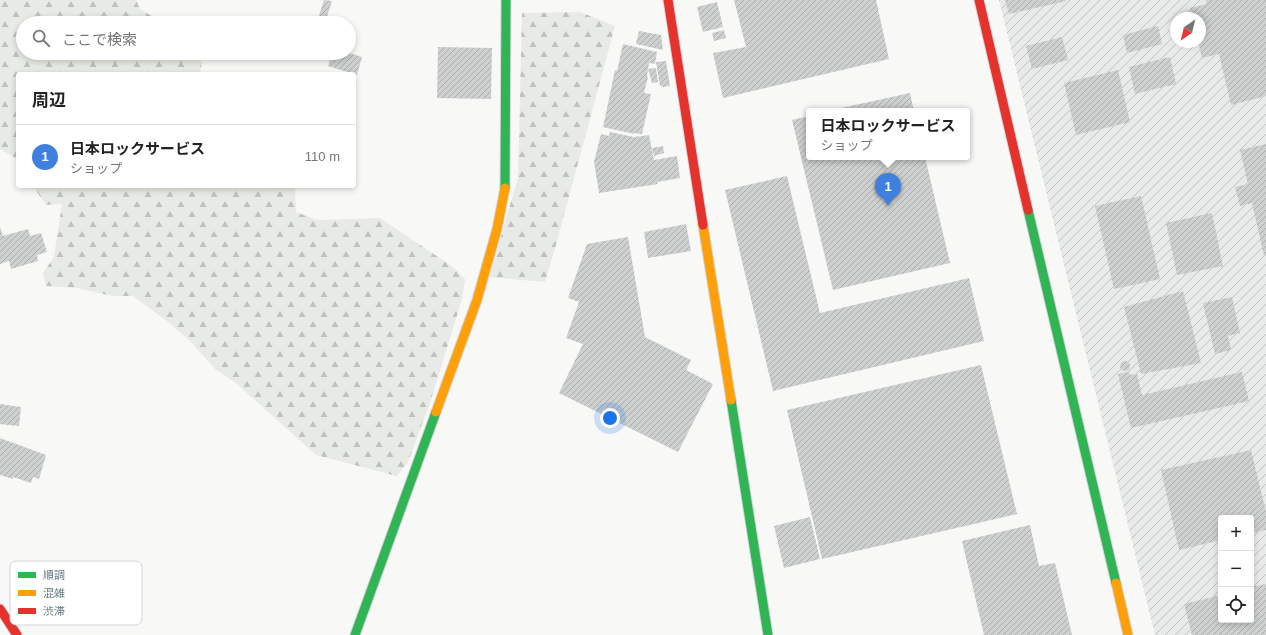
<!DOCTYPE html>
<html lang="ja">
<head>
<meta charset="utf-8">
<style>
  body { margin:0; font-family:Arial,"Noto Sans JP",sans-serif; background:#f2f2f2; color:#222 }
  .controls { position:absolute; right:12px; bottom:12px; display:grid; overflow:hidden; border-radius:4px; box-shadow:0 2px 6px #0003 }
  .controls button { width:36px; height:36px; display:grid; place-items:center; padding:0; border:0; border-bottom:1px solid #e0e0e0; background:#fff; color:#222; font:20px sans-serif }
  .compass { position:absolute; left:1170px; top:12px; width:36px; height:36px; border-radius:50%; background:#fff; box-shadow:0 2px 6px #0003; rotate:215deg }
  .you { position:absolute; left:610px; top:418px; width:14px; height:14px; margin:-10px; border:3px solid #fff; border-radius:50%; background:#1a73e8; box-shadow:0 0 0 6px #1a73e833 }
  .badge { display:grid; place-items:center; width:26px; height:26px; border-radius:50%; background:#d93025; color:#fff; font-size:13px; font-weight:700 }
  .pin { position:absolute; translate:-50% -33px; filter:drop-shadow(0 1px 2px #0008) }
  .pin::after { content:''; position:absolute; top:21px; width:14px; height:12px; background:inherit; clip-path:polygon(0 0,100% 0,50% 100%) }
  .popup { position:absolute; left:806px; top:108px; width:164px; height:52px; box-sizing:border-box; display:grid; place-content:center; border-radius:4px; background:#fff; filter:drop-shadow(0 1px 3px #0005); font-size:13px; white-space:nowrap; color:#767676 }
  .popup b { font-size:15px; color:#222 }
  .popup::after { content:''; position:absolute; left:50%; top:100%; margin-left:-8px; border:8px solid transparent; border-top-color:#fff }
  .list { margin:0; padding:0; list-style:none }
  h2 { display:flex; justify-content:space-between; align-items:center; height:52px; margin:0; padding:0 16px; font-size:17px }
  h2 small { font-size:13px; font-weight:400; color:#767676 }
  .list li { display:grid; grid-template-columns:26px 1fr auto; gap:12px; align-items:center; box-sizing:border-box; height:64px; padding:0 16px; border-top:1px solid #e0e0e0 }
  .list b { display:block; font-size:15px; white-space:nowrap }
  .list p { margin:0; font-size:13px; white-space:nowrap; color:#767676 }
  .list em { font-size:13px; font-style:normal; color:#767676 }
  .icon { flex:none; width:22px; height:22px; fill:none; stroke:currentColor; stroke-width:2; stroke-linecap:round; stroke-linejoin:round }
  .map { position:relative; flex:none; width:1266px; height:635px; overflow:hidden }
  .search { position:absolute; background:#fff; box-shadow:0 2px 6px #0003; left:16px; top:16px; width:340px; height:44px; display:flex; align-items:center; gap:10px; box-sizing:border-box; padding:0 14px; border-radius:22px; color:#767676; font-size:15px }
  .panel { position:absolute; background:#fff; box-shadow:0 2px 6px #0003; left:16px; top:72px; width:340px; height:116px; border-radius:4px }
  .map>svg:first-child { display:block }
</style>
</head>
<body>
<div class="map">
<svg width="1266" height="635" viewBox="0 0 1266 635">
  <defs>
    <pattern id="industrial-furrows" width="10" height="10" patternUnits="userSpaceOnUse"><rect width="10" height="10" fill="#e8e9e9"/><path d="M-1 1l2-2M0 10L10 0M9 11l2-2" fill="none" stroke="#c0c2c2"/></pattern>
    <pattern id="forest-firs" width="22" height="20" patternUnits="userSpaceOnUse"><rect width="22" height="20" fill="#e8eae5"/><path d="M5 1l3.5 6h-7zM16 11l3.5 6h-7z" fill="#c0c2bf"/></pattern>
    <pattern id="building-hatch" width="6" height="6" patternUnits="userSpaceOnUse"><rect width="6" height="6" fill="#ced0d0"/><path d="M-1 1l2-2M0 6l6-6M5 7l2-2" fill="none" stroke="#abaeae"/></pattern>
  </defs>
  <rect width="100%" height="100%" fill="#f8f8f7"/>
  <!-- industrial -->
  <path fill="url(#industrial-furrows)" fill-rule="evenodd" d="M 999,0 L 1266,0 L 1266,635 L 1155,635 ZM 1176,18 L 1200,18 L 1200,42 L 1176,42 ZM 1221,518 L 1251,518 L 1251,620 L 1221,620 Z"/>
  <!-- forest -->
  <path fill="url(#forest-firs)" d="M 0,0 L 136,0 L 140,9 L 164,23 L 23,23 L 23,53 L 203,53 L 200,74 L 18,74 L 18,163 L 15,158 L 0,149 Z
    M 580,12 L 615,26 L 556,245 L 545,282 L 489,277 L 518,178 L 522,13 Z
    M 33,186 L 295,186 L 296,212 L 317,220 L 380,218 L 453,267 L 465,279 L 462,299 L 430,403 L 408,462 L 397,476 L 316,455 L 236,383 L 215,369 L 191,342 L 167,321 L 133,296 L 112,296 L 77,288 L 46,286 L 43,273 L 54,257 L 62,204 L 46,205 Z"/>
  <!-- building -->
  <path fill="url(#building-hatch)" d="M 324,0 L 332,1 L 325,23 L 312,23 L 312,21 L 317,22 Z
    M 734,0 L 876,0 L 889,59 L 723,98 L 713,53 L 746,47 Z
    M 1005,0 L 1066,0 L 1066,1 L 1009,14 Z
    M 1206,0 L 1266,0 L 1266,96 L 1231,105 L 1219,54 L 1202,58 L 1198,42 L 1200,42 L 1200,18 L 1192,18 L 1190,8 L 1207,4 Z
    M 717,2 L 723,27 L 703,32 L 697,7 Z
    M 1158,26 L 1162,44 L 1127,53 L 1123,35 Z
    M 724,30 L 726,38 L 714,41 L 712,33 Z
    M 639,31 L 661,35 L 663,50 L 636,44 Z
    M 1062,37 L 1068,60 L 1032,69 L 1026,46 Z
    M 623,44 L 657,52 L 655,64 L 649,63 L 647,76 L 648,77 L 644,93 L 651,94 L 642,134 L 634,133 L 634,134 L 603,127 L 615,70 L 617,71 Z
    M 438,47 L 492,48 L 491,99 L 437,98 Z
    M 332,53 L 349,53 L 362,57 L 357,75 L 328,66 Z
    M 1170,57 L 1176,84 L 1135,94 L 1129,67 Z
    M 666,61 L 670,86 L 663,87 L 663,86 L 660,86 L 656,62 Z
    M 656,68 L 658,82 L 652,83 L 648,69 Z
    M 1118,70 L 1130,122 L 1076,135 L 1064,83 Z
    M 910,93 L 914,111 L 833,111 L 832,110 Z
    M 809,116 L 809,157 L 925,157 L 950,263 L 833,290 L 792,120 Z
    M 610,132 L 634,137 L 649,135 L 654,160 L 677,156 L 680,178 L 657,182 L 658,184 L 599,193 L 594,162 L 601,134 L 609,136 Z
    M 1266,144 L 1266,256 L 1264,256 L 1252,203 L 1240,206 L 1235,187 L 1248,184 L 1240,150 Z
    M 663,146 L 664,153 L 654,156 L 652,148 Z
    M 787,176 L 820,313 L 969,278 L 984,341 L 773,391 L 725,190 Z
    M 1141,196 L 1160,279 L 1114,289 L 1095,206 Z
    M 1212,213 L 1223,266 L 1177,275 L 1166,223 Z
    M 686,224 L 691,251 L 648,258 L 644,232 Z
    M 0,227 L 3,236 L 28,229 L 30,236 L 41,233 L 47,252 L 37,255 L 38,261 L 11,269 L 9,261 L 0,264 Z
    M 628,237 L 645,337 L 691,360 L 686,370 L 713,384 L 678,452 L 559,393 L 583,344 L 566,338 L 579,302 L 568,298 L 587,244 Z
    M 1183,291 L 1201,363 L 1141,374 L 1124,307 Z
    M 1232,297 L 1240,333 L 1228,336 L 1231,350 L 1215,354 L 1203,303 Z
    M1120 366a5 5 0 1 1 10 0a5 5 0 1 1-10 0Z
    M 981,365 L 1017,514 L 822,559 L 787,410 Z
    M 1129,372 L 1130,375 L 1137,374 L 1142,395 L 1242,372 L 1249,401 L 1131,428 L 1118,374 Z
    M 0,404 L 21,407 L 19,426 L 0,424 Z
    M 0,438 L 46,455 L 39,479 L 33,477 L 31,483 L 13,477 L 13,479 L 0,475 Z
    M 1251,450 L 1266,512 L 1266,530 L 1251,533 L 1251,518 L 1221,518 L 1221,540 L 1179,550 L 1161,470 Z
    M 810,517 L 820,559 L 784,568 L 774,526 Z
    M 1030,525 L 1039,566 L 1055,563 L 1072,635 L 984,635 L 962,541 Z
    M 1266,584 L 1266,635 L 1192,635 L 1184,604 L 1221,595 L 1221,620 L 1251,620 L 1251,587 Z"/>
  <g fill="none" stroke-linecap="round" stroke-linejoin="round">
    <defs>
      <path id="fast" d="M 505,188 L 506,0
        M 1028,210 L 1116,583
        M 731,400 L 768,635
        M 355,635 L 436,412"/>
      <path id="slow" d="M 703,225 L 731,400
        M 436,412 L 477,300 L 497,229 L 505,188
        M 1116,583 L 1128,635"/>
      <path id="jam" d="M 668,0 L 703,225
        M 979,0 L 1028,210
        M 0,609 L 17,635"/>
    </defs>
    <!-- fast casing -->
    <use href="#fast" stroke="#d4d5d5" stroke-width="11"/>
    <!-- slow casing -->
    <use href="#slow" stroke="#d4d5d5" stroke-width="11"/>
    <!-- jam casing -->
    <use href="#jam" stroke="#d4d5d5" stroke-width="11"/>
    <!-- fast -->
    <use href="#fast" stroke="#30b455" stroke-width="9"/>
    <!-- slow -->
    <use href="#slow" stroke="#ff9f0a" stroke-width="9"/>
    <!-- jam -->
    <use href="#jam" stroke="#e5322d" stroke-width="9"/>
  </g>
  <!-- legend -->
  <rect x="10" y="561" width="132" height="64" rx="6" fill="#fff" stroke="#d1d7d9" stroke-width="1"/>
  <rect x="18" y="572" width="18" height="6" fill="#30b455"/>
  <rect x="18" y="590" width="18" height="6" fill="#ff9f0a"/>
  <rect x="18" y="608" width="18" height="6" fill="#e5322d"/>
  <g font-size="11" fill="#657980">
    <text x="43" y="579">順調</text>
    <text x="43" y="597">混雑</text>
    <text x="43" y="615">渋滞</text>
  </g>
</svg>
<div class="controls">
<button>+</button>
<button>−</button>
<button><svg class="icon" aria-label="locate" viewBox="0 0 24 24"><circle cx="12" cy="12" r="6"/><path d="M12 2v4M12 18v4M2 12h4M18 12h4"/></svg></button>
</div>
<svg class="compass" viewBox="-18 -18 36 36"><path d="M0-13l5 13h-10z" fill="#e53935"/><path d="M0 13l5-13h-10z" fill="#767676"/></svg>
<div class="you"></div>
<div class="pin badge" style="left:888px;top:206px;background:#3f7fe0">1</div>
<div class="popup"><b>日本ロックサービス</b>ショップ</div>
<div class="search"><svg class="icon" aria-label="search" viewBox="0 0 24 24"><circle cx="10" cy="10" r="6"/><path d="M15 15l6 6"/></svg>ここで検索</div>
<section class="panel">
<h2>周辺<small></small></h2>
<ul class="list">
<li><span class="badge" style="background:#3f7fe0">1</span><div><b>日本ロックサービス</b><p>ショップ</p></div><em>110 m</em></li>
</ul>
</section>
</div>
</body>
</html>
